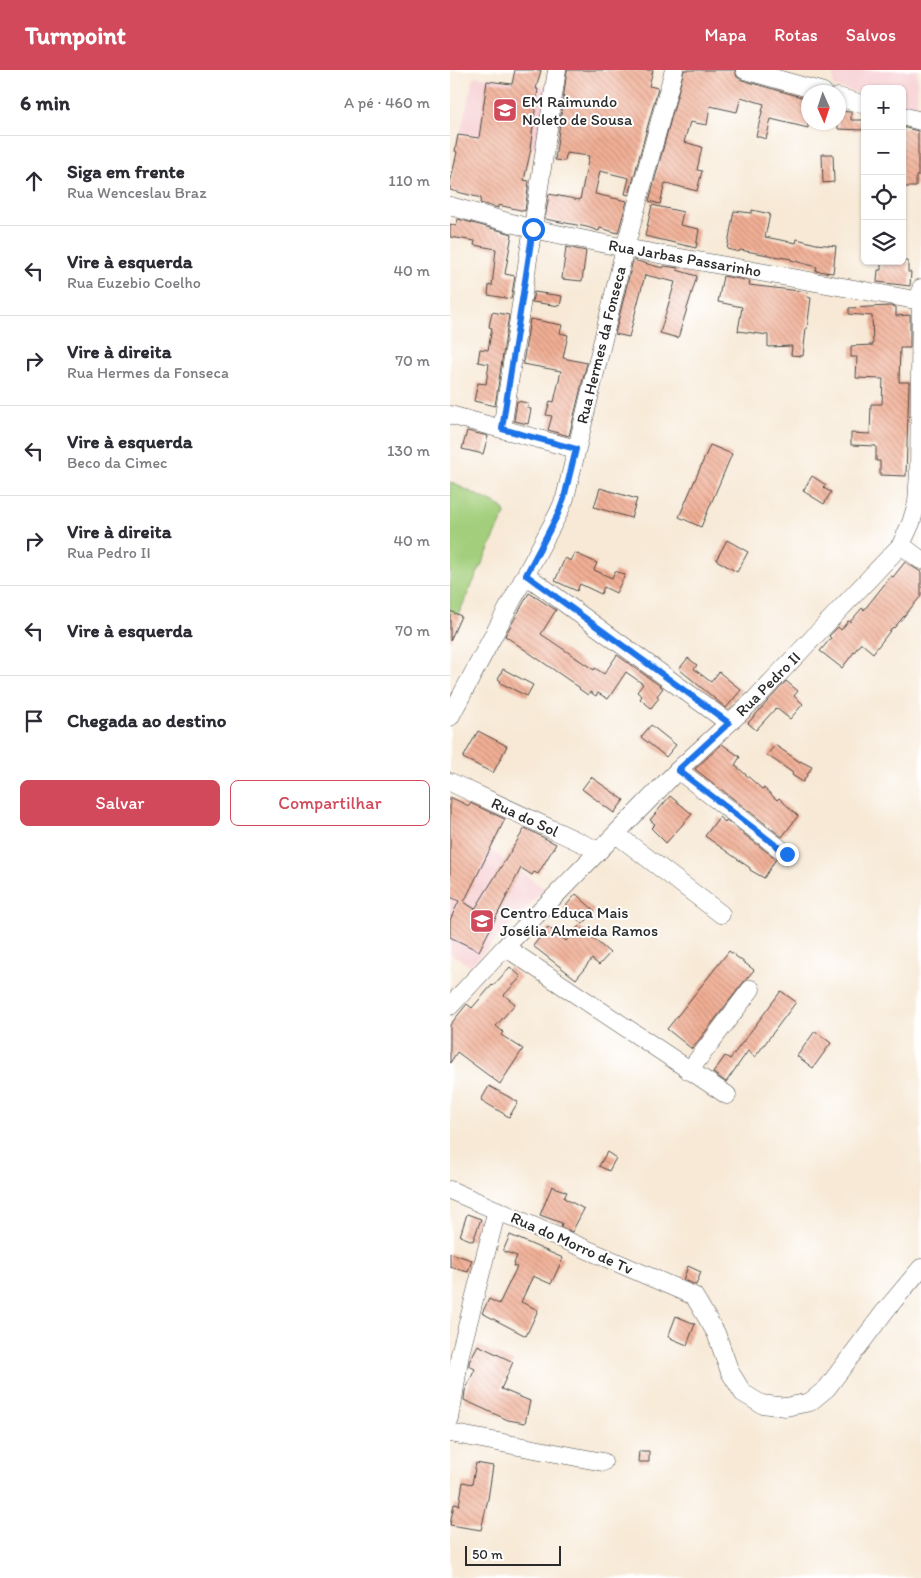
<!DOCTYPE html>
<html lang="pt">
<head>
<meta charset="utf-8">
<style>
  body { margin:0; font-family:Itim,sans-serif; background:#f2f2f3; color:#2b2b33 }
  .controls { position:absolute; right:15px; top:15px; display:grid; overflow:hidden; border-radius:8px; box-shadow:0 1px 4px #0004 }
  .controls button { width:45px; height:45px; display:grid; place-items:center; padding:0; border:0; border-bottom:1px solid #e1e1e2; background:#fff; color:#2b2b33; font:25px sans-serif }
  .compass { position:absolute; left:351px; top:15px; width:45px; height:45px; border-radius:50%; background:#fff; box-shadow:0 1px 4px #0004; rotate:177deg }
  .scale { position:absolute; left:15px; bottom:12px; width:96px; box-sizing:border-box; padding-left:5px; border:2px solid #2b2b2b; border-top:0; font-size:14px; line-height:18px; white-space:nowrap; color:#2b2b2b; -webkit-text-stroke:4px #fff; paint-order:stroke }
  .stop { position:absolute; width:15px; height:15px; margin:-11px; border:4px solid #1a73e8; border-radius:50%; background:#fff }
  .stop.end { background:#1a73e8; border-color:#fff; box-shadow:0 1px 5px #0008 }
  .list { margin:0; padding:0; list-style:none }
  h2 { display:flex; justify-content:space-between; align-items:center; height:65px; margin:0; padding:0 20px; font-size:21px }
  h2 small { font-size:16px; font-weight:400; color:#7c7c81 }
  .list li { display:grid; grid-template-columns:32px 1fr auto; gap:15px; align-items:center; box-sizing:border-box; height:90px; padding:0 20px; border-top:1px solid #e1e1e2 }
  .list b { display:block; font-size:19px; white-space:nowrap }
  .list p { margin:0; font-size:16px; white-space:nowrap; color:#7c7c81 }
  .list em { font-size:16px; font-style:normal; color:#7c7c81 }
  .actions { display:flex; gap:10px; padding:15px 20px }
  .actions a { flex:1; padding:11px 0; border:1px solid #d1495b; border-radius:8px; text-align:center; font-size:18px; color:#d1495b }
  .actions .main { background:#d1495b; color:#fff }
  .icon { flex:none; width:28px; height:28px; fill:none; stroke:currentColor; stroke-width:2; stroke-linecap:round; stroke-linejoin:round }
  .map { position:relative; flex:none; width:471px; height:1508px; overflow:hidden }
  header { display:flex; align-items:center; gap:30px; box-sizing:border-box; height:70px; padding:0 25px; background:#d1495b; color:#fff }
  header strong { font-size:24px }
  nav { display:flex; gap:28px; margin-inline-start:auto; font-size:18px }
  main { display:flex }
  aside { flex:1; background:#fff }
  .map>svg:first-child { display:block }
</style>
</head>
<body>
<header>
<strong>Turnpoint</strong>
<nav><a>Mapa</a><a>Rotas</a><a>Salvos</a></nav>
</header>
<main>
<aside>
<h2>6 min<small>A pé · 460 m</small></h2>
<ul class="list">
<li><svg class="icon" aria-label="ahead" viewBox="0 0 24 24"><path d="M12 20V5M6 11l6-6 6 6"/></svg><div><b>Siga em frente</b><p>Rua Wenceslau Braz</p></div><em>110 m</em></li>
<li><svg class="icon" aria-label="left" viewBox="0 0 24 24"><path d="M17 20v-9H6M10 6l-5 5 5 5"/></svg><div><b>Vire à esquerda</b><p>Rua Euzebio Coelho</p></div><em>40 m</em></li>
<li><svg class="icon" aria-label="right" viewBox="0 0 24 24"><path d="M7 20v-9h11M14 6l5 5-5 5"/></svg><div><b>Vire à direita</b><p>Rua Hermes da Fonseca</p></div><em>70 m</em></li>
<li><svg class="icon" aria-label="left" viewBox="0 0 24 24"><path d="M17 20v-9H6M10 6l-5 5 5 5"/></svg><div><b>Vire à esquerda</b><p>Beco da Cimec</p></div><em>130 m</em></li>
<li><svg class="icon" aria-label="right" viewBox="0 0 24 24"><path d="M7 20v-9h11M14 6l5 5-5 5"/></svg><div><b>Vire à direita</b><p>Rua Pedro II</p></div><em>40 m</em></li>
<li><svg class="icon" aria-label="left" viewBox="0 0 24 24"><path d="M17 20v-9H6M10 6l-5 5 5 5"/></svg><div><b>Vire à esquerda</b></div><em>70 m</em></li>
<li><svg class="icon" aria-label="arrive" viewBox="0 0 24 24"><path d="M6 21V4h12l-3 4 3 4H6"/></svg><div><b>Chegada ao destino</b></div></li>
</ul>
<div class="actions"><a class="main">Salvar</a><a>Compartilhar</a></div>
</aside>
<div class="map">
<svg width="471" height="1508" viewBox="0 0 471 1508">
  <defs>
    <pattern id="building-back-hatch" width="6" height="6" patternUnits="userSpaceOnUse" patternTransform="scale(1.25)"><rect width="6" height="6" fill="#f2af95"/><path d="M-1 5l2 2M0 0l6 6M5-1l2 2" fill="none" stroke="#c48f7a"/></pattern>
  </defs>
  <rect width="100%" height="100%" fill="#fff"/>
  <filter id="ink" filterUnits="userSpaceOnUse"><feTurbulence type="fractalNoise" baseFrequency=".02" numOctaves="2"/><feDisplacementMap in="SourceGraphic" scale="10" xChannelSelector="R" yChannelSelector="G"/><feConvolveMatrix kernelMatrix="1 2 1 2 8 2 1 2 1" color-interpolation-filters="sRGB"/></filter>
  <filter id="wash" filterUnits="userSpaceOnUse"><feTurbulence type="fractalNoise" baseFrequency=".0096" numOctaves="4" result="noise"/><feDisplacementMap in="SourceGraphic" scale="20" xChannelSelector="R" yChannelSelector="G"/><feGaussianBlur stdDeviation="1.12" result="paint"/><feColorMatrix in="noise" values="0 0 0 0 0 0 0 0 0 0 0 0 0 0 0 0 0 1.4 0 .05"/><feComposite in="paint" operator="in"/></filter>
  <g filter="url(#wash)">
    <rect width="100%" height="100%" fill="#f7e9d6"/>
    <!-- built -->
    <path fill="#f7cfd2" d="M 383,0 L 467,0 L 467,39 L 452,35 L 452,19 L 415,19 L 415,25 L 383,16 Z
      M 24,6 L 97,17 L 89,79 L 10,63 Z
      M 0,751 L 95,819 L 20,896 L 0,883 Z"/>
    <!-- park -->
    <path fill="#a3cf7c" stroke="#677d54" d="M 0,412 L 52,437 L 55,444 L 0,562 Z"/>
    <g id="blocks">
      <!-- building -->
      <path fill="url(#building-back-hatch)" d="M 65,0 L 91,0 L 86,19 L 88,19 L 80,79 L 81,79 L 74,110 L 79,111 L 75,141 L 48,135 L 48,138 L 30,133 L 31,128 L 0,120 L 0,114 L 7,82 L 5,81 L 8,65 L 29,68 L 37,11 L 62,14 Z
        M 117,0 L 203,0 L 199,16 L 208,18 L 179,125 L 175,124 L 179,108 L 150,101 L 145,124 L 177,131 L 168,163 L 150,158 L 149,161 L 137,157 L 95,149 L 99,124 L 130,130 L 139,86 L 116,83 L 115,91 L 105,90 Z
        M 234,0 L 285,0 L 287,7 L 292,10 L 358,29 L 358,58 L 321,49 L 316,69 L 306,66 L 314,34 L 291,27 L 287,42 L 260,36 L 257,55 L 240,52 L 234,72 L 252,77 L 247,100 L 252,101 L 247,121 L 215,113 L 210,134 L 199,131 Z
        M 388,41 L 401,42 L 401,50 L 415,50 L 415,60 L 388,59 Z
        M 452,57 L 468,61 L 468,106 L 466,106 L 466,117 L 452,117 Z
        M 372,84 L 383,84 L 384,112 L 373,113 Z
        M 202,135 L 233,142 L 230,155 L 249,159 L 246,178 L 195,166 Z
        M 302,140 L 320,144 L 315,167 L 346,173 L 347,169 L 366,174 L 386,176 L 383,203 L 366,201 L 367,197 L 341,190 L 341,189 L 290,180 L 289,182 L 277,179 L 284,141 L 302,143 Z
        M 8,149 L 62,164 L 55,204 L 65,206 L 61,229 L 38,225 L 39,215 L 42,216 L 46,179 L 24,175 L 25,171 L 0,167 L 0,154 L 6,156 Z
        M 116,177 L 136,181 L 132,211 L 112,209 Z
        M 183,190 L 213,198 L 214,196 L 228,198 L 227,200 L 247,206 L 228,268 L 210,263 L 225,212 L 195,205 L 179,267 L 165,264 Z
        M 431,191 L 458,191 L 458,202 L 461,202 L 460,216 L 427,212 L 428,200 L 431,200 Z
        M 273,206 L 300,211 L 299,215 L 358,222 L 357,227 L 361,228 L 357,259 L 356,258 L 353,286 L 341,285 L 342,276 L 318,277 L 318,265 L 288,261 L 292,237 L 268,232 Z
        M 84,222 L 112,226 L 110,236 L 82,232 Z
        M 440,236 L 446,237 L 446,246 L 460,245 L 460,278 L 450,278 L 449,312 L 459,312 L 456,406 L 430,405 L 430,391 L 426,391 L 426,376 L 401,375 L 401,363 L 420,364 L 421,334 L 432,334 L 433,309 L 406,308 L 407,287 L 401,287 L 401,276 L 423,275 L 422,246 L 399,244 L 399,238 Z
        M 42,242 L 59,245 L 45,336 L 24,331 L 28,313 L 36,314 L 39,294 L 28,292 L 30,279 L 38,280 L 42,258 L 39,257 Z
        M 80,249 L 112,255 L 110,263 L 118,265 L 113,288 L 137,293 L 119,366 L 98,360 L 102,346 L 96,345 L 100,331 L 104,332 L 111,301 L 73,294 Z
        M 67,331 L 78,333 L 77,338 L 81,339 L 78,354 L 64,351 Z
        M 17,361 L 38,366 L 33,384 L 12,379 Z
        M 260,375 L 282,384 L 251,457 L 229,447 Z
        M 362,406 L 376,415 L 373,418 L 381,422 L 374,434 L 353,421 Z
        M 150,418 L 187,429 L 181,448 L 144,437 Z
        M 277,470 L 298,482 L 287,502 L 266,490 Z
        M 125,483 L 147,493 L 144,500 L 162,508 L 165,501 L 175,505 L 166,523 L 154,517 L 151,524 L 130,514 L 127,521 L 105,511 L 115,488 L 121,491 Z
        M 455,492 L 471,502 L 471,526 L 444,558 L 443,557 L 423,583 L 411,573 L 392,598 L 370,581 L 381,568 L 379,566 L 388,557 L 391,560 L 398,551 L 400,552 L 412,538 L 414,540 L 441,506 L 443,507 Z
        M 79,523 L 106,540 L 91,564 L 144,600 L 145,598 L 154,604 L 167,585 L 213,618 L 207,626 L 209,628 L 201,638 L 190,629 L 192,626 L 187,622 L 193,614 L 176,602 L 158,629 L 148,623 L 146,626 L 140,622 L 138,625 L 129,619 L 130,618 L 55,566 Z
        M 0,541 L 11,546 L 0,571 Z
        M 238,588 L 247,595 L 244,599 L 261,612 L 269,602 L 291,620 L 276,638 L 229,599 Z
        M 53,599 L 83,615 L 77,626 L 50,613 L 51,611 L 48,609 Z
        M 336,611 L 348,621 L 344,626 L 353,634 L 340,649 L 326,638 L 306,660 L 298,653 Z
        M 201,655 L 226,675 L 216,687 L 191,667 Z
        M 28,661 L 57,676 L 43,703 L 13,688 Z
        M 272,674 L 290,687 L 285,695 L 312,719 L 314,718 L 327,730 L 329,728 L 348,746 L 332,767 L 245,699 Z
        M 325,675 L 350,692 L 350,691 L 362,697 L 353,712 L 342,705 L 343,703 L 317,685 Z
        M 141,707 L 174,730 L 164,743 L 132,719 Z
        M 220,726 L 242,744 L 216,773 L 201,758 L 205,754 L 200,750 Z
        M 0,727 L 19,736 L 20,733 L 55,749 L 14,832 L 25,839 L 75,758 L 106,774 L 88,804 L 84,802 L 82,805 L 71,798 L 29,881 L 0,867 L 0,850 L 9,831 L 0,827 Z
        M 269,747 L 275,752 L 276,750 L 326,789 L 314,808 L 300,800 L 300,798 L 255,766 Z
        M 126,824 L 145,841 L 133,854 L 114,838 Z
        M 129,856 L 160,883 L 149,895 L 142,889 L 126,909 L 83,876 L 98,857 L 116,871 Z
        M 279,881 L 304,900 L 293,913 L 242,979 L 217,959 Z
        M 60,897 L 71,907 L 54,925 L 65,934 L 46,956 L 53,962 L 51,965 L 73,979 L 50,1014 L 7,982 L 0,993 L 0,955 L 17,934 L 22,938 L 42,915 L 43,916 Z
        M 331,921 L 346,932 L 305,987 L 298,981 L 276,1012 L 263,1003 L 275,986 L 280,989 Z
        M 365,961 L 381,973 L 363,998 L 347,986 Z
        M 39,1016 L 68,1032 L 59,1047 L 31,1030 Z
        M 157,1082 L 166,1088 L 159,1101 L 149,1096 Z
        M 102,1116 L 117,1122 L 114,1128 L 134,1139 L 122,1162 L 111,1157 L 112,1153 L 90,1145 Z
        M 17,1144 L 31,1149 L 23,1171 L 10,1166 Z
        M 60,1165 L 113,1188 L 101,1214 L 83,1206 L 71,1232 L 88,1240 L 76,1266 L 32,1243 L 39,1229 L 49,1234 L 67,1197 L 63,1196 L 67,1186 L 53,1181 Z
        M 0,1183 L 22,1190 L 18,1202 L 0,1197 Z
        M 238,1196 L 251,1202 L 246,1215 L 233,1210 Z
        M 226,1246 L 245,1254 L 237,1275 L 218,1267 Z
        M 28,1275 L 63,1292 L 51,1319 L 80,1331 L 75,1353 L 58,1350 L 14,1330 L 15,1321 L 25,1299 L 19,1296 L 19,1292 Z
        M 189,1381 L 199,1381 L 199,1392 L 188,1392 Z
        M 26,1393 L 43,1396 L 38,1429 L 31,1460 L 0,1455 L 4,1434 L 9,1435 L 13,1412 L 22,1414 Z"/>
    </g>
  </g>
  <g filter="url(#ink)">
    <use href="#blocks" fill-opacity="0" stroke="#4a4845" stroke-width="1"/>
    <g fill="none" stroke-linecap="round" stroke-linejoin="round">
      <defs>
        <path id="minor" d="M 295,0 L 373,22
          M 388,27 L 415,35
          M 452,46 L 471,51
          M 0,136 L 83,159 L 175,178 L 471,231
          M 0,345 L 126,379
          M 52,359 L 107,0
          M 451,475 L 471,490
          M 76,505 L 279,653
          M 0,647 L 108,444 L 115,428 L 175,178 L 224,0
          M 228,700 L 337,784
          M 0,712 L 149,781
          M 166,764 L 271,844
          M 55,877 L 277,1025
          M 0,936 L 55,877 L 228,700 L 305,629 L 451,475 L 461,453 L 467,433 L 469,401 L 471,218
          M 239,1001 L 301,919
          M 0,1120 L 244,1226 L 266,1263 L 280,1302 L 293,1323 L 311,1334 L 336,1337 L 360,1332 L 377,1318 L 435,1241 L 471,1198
          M 0,1349 L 10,1284 L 47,1140
          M 0,1363 L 153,1392"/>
      </defs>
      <!-- minor casing -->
      <use href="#minor" stroke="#4a4845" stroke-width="19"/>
      <!-- minor -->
      <use href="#minor" stroke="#fff" stroke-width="18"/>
    </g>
  </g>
  <g fill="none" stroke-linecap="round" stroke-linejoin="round" filter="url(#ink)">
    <!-- route -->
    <path stroke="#1a73e8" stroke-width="6" d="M 83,159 L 52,359 L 126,379 L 114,428 L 108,444 L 76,505 L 279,653 L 228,700 L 337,784"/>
  </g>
  <!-- icons -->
  <defs>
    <symbol id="school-square" viewBox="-11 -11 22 22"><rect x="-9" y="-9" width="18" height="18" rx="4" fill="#d1495b" stroke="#fff"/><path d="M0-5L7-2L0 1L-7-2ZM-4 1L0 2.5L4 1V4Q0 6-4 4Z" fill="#fff"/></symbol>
  </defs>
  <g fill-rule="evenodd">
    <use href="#school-square" x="41" y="26" width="28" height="28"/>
    <use href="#school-square" x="18" y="837" width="28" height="28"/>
  </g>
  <g text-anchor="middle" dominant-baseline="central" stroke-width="4" stroke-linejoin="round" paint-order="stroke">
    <!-- poi labels -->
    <g font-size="16" fill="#2b2b2b" stroke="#fff" text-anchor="start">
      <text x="72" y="31">EM Raimundo<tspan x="72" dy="18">Noleto de Sousa</tspan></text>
      <text x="50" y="842">Centro Educa Mais<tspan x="50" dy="18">Josélia Almeida Ramos</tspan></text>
    </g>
    <!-- street labels -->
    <g font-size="16" fill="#2b2b2b" stroke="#fff">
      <text transform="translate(235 188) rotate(10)">Rua Jarbas Passarinho</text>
      <text transform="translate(151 275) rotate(-76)">Rua Hermes da Fonseca</text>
      <text transform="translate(318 614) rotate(-45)">Rua Pedro II</text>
      <text transform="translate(75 747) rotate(25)">Rua do Sol</text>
      <text transform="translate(122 1173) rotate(24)">Rua do Morro de Tv</text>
    </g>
  </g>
</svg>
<div class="controls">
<button>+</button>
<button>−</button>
<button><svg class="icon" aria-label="locate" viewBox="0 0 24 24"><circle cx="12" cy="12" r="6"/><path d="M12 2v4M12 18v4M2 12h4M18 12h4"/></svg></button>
<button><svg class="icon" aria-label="layers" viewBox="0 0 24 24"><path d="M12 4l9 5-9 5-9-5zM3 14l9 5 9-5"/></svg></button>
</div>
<svg class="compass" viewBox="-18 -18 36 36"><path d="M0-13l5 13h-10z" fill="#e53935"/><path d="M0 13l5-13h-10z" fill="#7c7c81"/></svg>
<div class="scale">50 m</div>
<div class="stop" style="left:83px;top:159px"></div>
<div class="stop end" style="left:337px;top:784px"></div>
</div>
</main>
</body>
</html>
